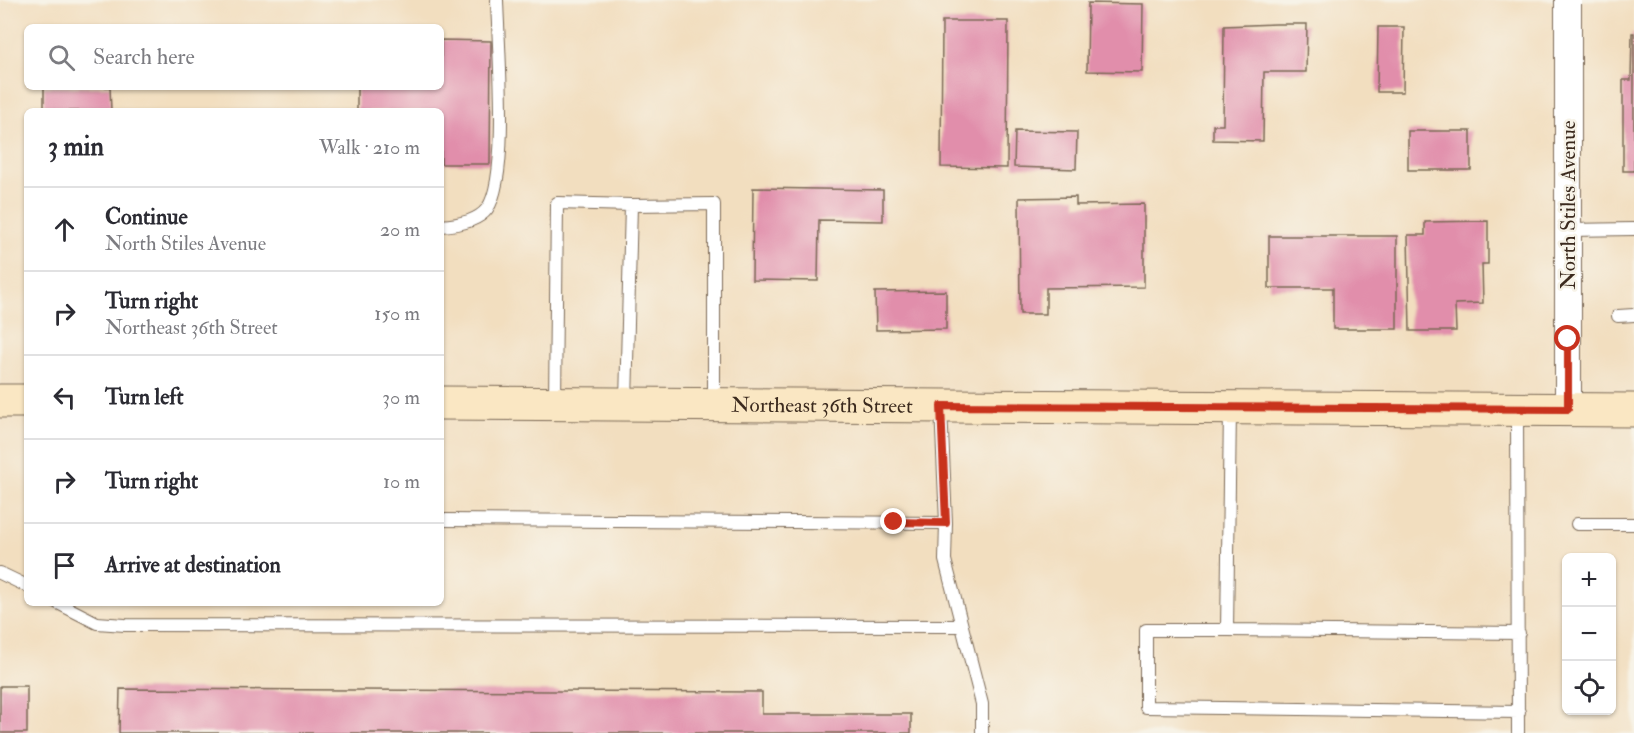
<!DOCTYPE html>
<html lang="en">
<head>
<meta charset="utf-8">
<style>
  body { margin:0; font-family:"IM FELL Double Pica",serif; background:#f2f2f3; color:#2b2b33 }
  .controls { position:absolute; right:18px; bottom:18px; display:grid; overflow:hidden; border-radius:9px; box-shadow:0 2px 4px #0004 }
  .controls button { width:54px; height:54px; display:grid; place-items:center; padding:0; border:0; border-bottom:2px solid #e1e1e2; background:#fff; color:#2b2b33; font:30px sans-serif }
  .stop { position:absolute; width:18px; height:18px; margin:-14px; border:4px solid #c8321e; border-radius:50%; background:#fff }
  .stop.end { background:#c8321e; border-color:#fff; box-shadow:0 2px 6px #0008 }
  .list { margin:0; padding:0; list-style:none }
  h2 { display:flex; justify-content:space-between; align-items:center; height:78px; margin:0; padding:0 24px; font-size:26px }
  h2 small { font-size:20px; font-weight:400; color:#7c7c81 }
  .list li { display:grid; grid-template-columns:39px 1fr auto; gap:18px; align-items:center; box-sizing:border-box; height:84px; padding:0 24px; border-top:2px solid #e1e1e2 }
  .list b { display:block; font-size:22px; white-space:nowrap }
  .list p { margin:0; font-size:20px; white-space:nowrap; color:#7c7c81 }
  .list em { font-size:20px; font-style:normal; color:#7c7c81 }
  .icon { flex:none; width:33px; height:33px; fill:none; stroke:currentColor; stroke-width:2; stroke-linecap:round; stroke-linejoin:round }
  .map { position:relative; flex:none; width:1634px; height:733px; overflow:hidden }
  .search { position:absolute; background:#fff; box-shadow:0 2px 4px #0004; left:24px; top:24px; width:420px; height:66px; display:flex; align-items:center; gap:15px; box-sizing:border-box; padding:0 21px; border-radius:9px; color:#7c7c81; font-size:22px }
  .panel { position:absolute; background:#fff; box-shadow:0 2px 4px #0004; left:24px; top:108px; width:420px; height:498px; border-radius:9px }
  .map>svg:first-child { display:block }
</style>
</head>
<body>
<div class="map">
<svg width="1634" height="733" viewBox="0 0 1634 733">
  <rect width="100%" height="100%" fill="#f7f3e8"/>
  <filter id="ink" filterUnits="userSpaceOnUse"><feTurbulence type="fractalNoise" baseFrequency=".0167" numOctaves="2"/><feDisplacementMap in="SourceGraphic" scale="12" xChannelSelector="R" yChannelSelector="G"/><feConvolveMatrix kernelMatrix="1 2 1 2 8 2 1 2 1" color-interpolation-filters="sRGB"/></filter>
  <filter id="wash" filterUnits="userSpaceOnUse"><feTurbulence type="fractalNoise" baseFrequency=".008" numOctaves="4" result="noise"/><feDisplacementMap in="SourceGraphic" scale="24" xChannelSelector="R" yChannelSelector="G"/><feGaussianBlur stdDeviation="1.35" result="paint"/><feColorMatrix in="noise" values="0 0 0 0 0 0 0 0 0 0 0 0 0 0 0 0 0 1.4 0 .05"/><feComposite in="paint" operator="in"/></filter>
  <g filter="url(#wash)">
    <rect width="100%" height="100%" fill="#f2debf"/>
    <g id="blocks">
      <!-- building -->
      <path fill="#e18eab" d="M 1088,3 L 1143,4 L 1142,72 L 1087,71 Z
        M 942,21 L 1008,21 L 1007,168 L 941,167 Z
        M 1276,24 L 1307,24 L 1306,72 L 1264,72 L 1263,141 L 1213,140 L 1213,125 L 1223,125 L 1224,26 Z
        M 1378,27 L 1404,27 L 1403,92 L 1377,92 Z
        M 1632,33 L 1634,33 L 1634,171 L 1623,171 L 1623,80 L 1631,80 Z
        M 441,40 L 491,41 L 490,164 L 441,164 L 441,111 L 357,111 L 357,87 L 441,87 Z
        M 44,87 L 110,87 L 111,111 L 44,111 Z
        M 1015,131 L 1077,132 L 1076,169 L 1014,167 Z
        M 1408,131 L 1471,131 L 1471,170 L 1408,170 Z
        M 753,188 L 883,190 L 883,221 L 819,220 L 818,281 L 752,280 Z
        M 1076,197 L 1076,205 L 1144,204 L 1144,287 L 1046,288 L 1046,314 L 1020,314 L 1019,198 Z
        M 1488,221 L 1488,264 L 1482,264 L 1483,303 L 1455,304 L 1456,331 L 1410,331 L 1408,235 L 1425,235 L 1425,222 Z
        M 1269,236 L 1397,236 L 1397,329 L 1333,329 L 1333,288 L 1269,288 Z
        M 946,291 L 946,329 L 876,330 L 875,292 Z
        M 0,686 L 27,686 L 27,733 L 0,733 Z
        M 120,689 L 762,692 L 762,714 L 911,714 L 911,733 L 119,733 Z"/>
    </g>
  </g>
  <g filter="url(#ink)">
    <use href="#blocks" fill-opacity="0" stroke="#7b6956" stroke-width="1.5"/>
    <g fill="none" stroke-linecap="round" stroke-linejoin="round">
      <defs>
        <path id="service" d="M 441,226 C 456,225 477,222 487,209 C 510,178 498,43 497,0
          M 1568,230 L 1634,229
          M 1618,316 L 1634,315
          M 626,402 L 631,205 L 714,204 L 714,404
          M 555,403 L 557,203 L 631,205
          M 1230,410 L 1227,630 L 1519,633
          M 1517,410 L 1518,733
          M 441,520 L 946,523 L 941,407
          M 946,523 L 945,560 L 982,704 L 982,733
          M 1577,524 L 1634,524
          M 0,573 L 27,586
          M 58,603 L 97,623 L 125,625 L 962,626
          M 1227,630 L 1146,630 L 1146,707 L 1519,712"/>
        <path id="minor" d="M 1568,409 L 1568,0"/>
        <g id="secondary">
          <path d="M 0,401 L 27,401"/>
          <path id="s1" d="M 441,403 L 1634,410"/>
        </g>
      </defs>
      <!-- service casing -->
      <use href="#service" stroke="#7b6956" stroke-width="14"/>
      <!-- minor casing -->
      <use href="#minor" stroke="#7b6956" stroke-width="28"/>
      <!-- secondary casing -->
      <use href="#secondary" stroke="#7b6956" stroke-width="35"/>
      <!-- service -->
      <use href="#service" stroke="#fff" stroke-width="12"/>
      <!-- minor -->
      <use href="#minor" stroke="#fff" stroke-width="26"/>
      <!-- secondary -->
      <use href="#secondary" stroke="#fae7c3" stroke-width="33"/>
    </g>
  </g>
  <g fill="none" stroke-linecap="round" stroke-linejoin="round" filter="url(#ink)">
    <!-- route -->
    <path stroke="#c8321e" stroke-width="8" d="M 894,522 L 946,523 L 941,406 L 1568,409 L 1568,339"/>
  </g>
  <g text-anchor="middle" dominant-baseline="central" stroke-width="5" stroke-linejoin="round" paint-order="stroke">
    <!-- street labels -->
    <g font-size="21" fill="#3b2a1e" stroke="#f7f3e8">
      <text transform="translate(1568 205) rotate(-90)">North Stiles Avenue</text>
      <text stroke="none"><textPath href="#s1" startOffset="381">Northeast 36th Street</textPath></text>
    </g>
  </g>
</svg>
<div class="controls">
<button>+</button>
<button>−</button>
<button><svg class="icon" aria-label="locate" viewBox="0 0 24 24"><circle cx="12" cy="12" r="6"/><path d="M12 2v4M12 18v4M2 12h4M18 12h4"/></svg></button>
</div>
<div class="stop" style="left:1568px;top:339px"></div>
<div class="stop end" style="left:894px;top:522px"></div>
<div class="search"><svg class="icon" aria-label="search" viewBox="0 0 24 24"><circle cx="10" cy="10" r="6"/><path d="M15 15l6 6"/></svg>Search here</div>
<section class="panel">
<h2>3 min<small>Walk · 210 m</small></h2>
<ul class="list">
<li><svg class="icon" aria-label="ahead" viewBox="0 0 24 24"><path d="M12 20V5M6 11l6-6 6 6"/></svg><div><b>Continue</b><p>North Stiles Avenue</p></div><em>20 m</em></li>
<li><svg class="icon" aria-label="right" viewBox="0 0 24 24"><path d="M7 20v-9h11M14 6l5 5-5 5"/></svg><div><b>Turn right</b><p>Northeast 36th Street</p></div><em>150 m</em></li>
<li><svg class="icon" aria-label="left" viewBox="0 0 24 24"><path d="M17 20v-9H6M10 6l-5 5 5 5"/></svg><div><b>Turn left</b></div><em>30 m</em></li>
<li><svg class="icon" aria-label="right" viewBox="0 0 24 24"><path d="M7 20v-9h11M14 6l5 5-5 5"/></svg><div><b>Turn right</b></div><em>10 m</em></li>
<li><svg class="icon" aria-label="arrive" viewBox="0 0 24 24"><path d="M6 21V4h12l-3 4 3 4H6"/></svg><div><b>Arrive at destination</b></div></li>
</ul>
</section>
</div>
</body>
</html>
